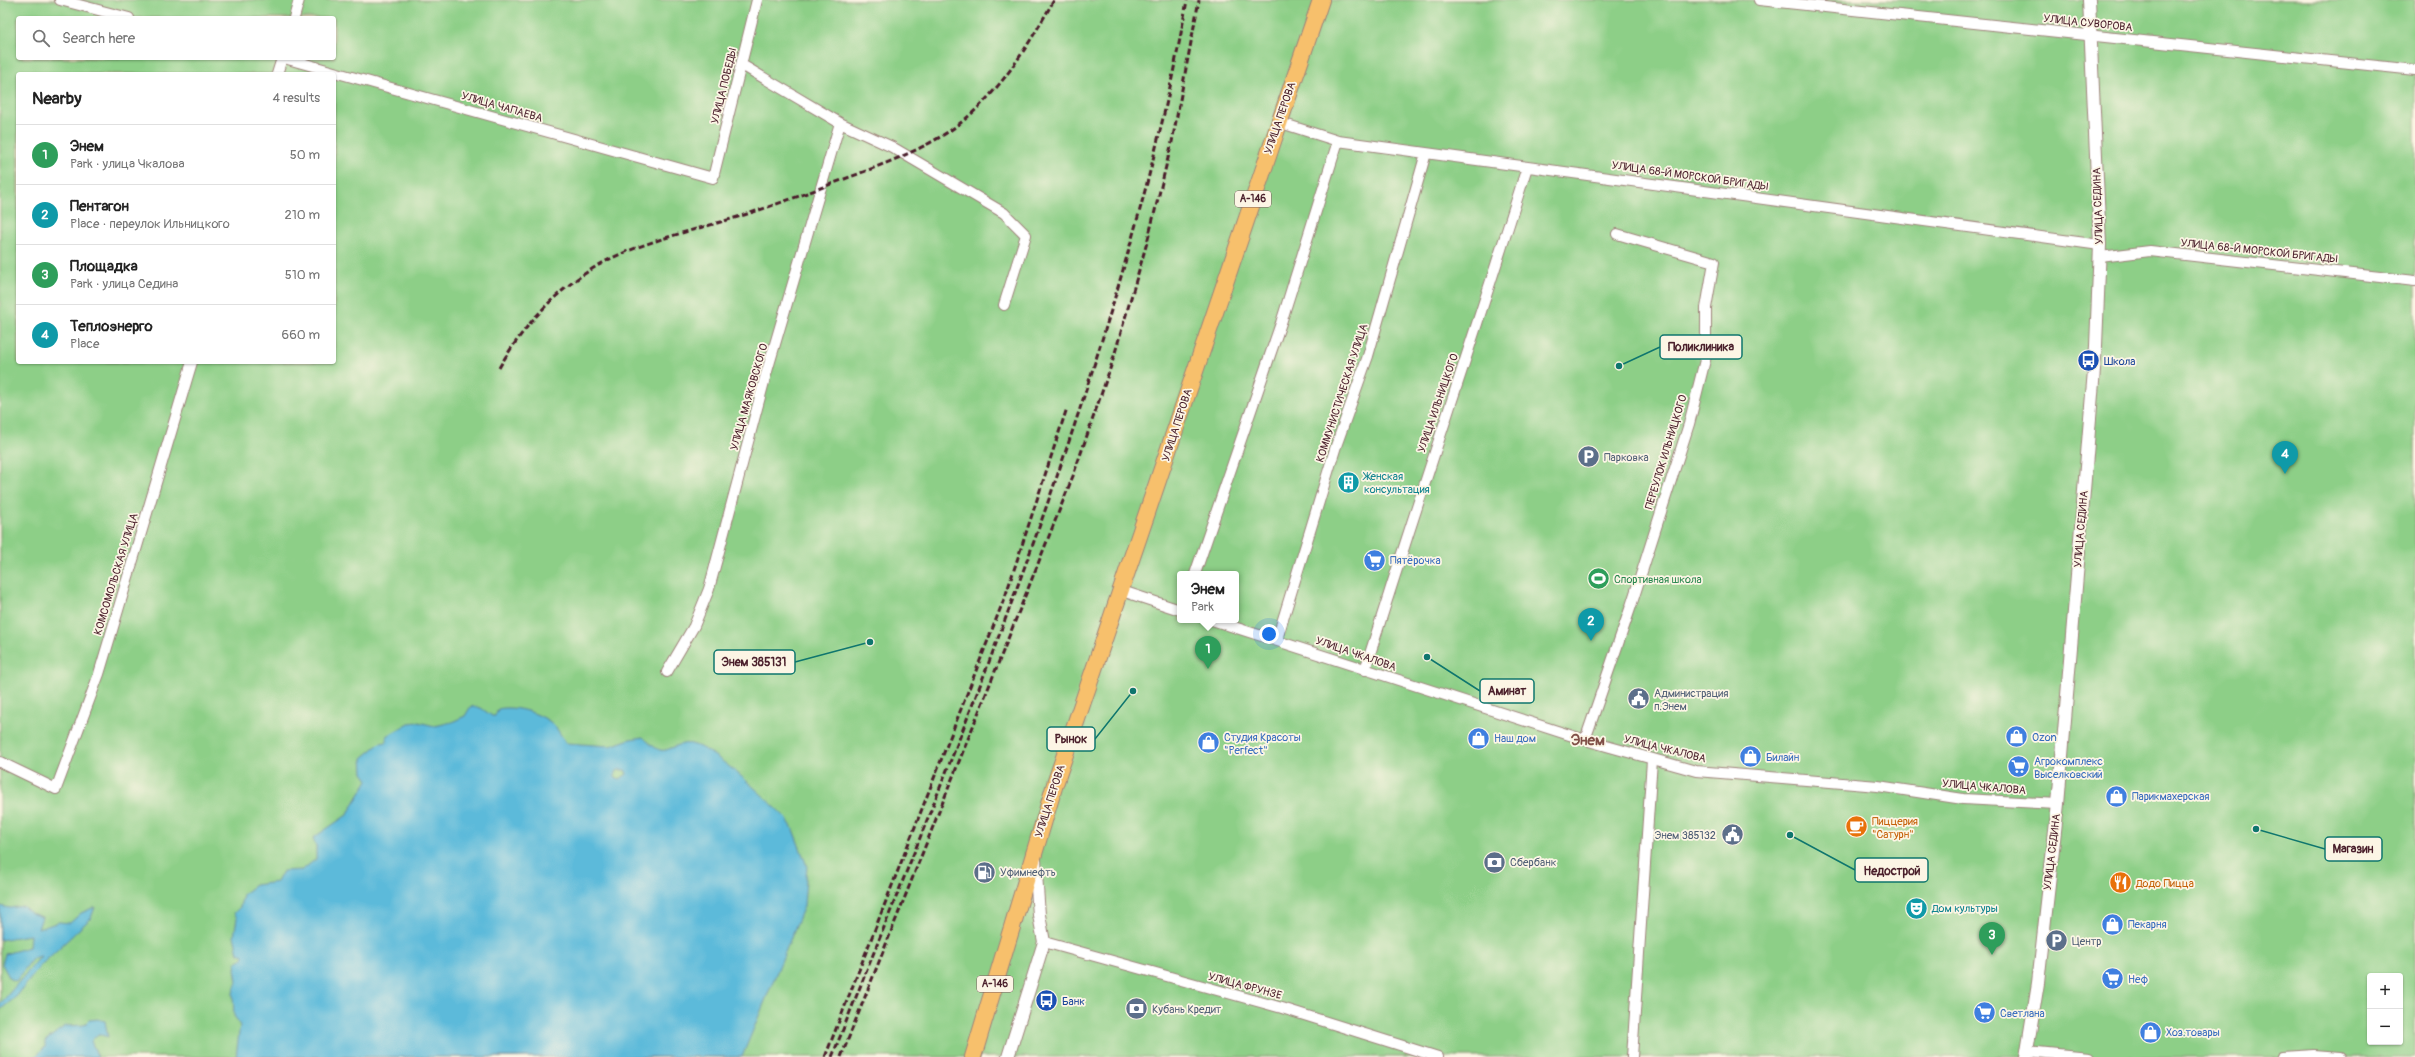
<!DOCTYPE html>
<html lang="en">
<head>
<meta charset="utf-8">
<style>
  body { margin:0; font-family:Pangolin,sans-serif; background:#f2f2f2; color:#222 }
  .controls { position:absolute; right:12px; bottom:12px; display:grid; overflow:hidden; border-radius:4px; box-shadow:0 1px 3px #0004 }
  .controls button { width:36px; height:36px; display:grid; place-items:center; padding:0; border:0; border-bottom:1px solid #e0e0e0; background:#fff; color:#222; font:20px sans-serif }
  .you { position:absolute; left:1269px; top:634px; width:14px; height:14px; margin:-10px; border:3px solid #fff; border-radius:50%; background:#1a73e8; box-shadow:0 0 0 6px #1a73e833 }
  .badge { display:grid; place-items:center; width:26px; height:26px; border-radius:50%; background:#111827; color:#fff; font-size:13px; font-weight:700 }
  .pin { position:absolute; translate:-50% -33px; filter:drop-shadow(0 1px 2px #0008) }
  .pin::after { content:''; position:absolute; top:21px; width:14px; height:12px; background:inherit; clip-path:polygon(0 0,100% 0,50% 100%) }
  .popup { position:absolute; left:1177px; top:571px; width:62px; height:52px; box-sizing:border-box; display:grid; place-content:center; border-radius:4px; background:#fff; filter:drop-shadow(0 1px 3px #0005); font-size:13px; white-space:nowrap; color:#767676 }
  .popup b { font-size:15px; color:#222 }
  .popup::after { content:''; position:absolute; left:50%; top:100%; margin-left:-8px; border:8px solid transparent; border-top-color:#fff }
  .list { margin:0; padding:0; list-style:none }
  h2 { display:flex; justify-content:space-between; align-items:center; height:52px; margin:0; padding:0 16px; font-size:17px }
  h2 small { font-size:13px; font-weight:400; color:#767676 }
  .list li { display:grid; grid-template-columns:26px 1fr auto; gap:12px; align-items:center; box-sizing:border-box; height:60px; padding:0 16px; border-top:1px solid #e0e0e0 }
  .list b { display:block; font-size:15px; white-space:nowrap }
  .list p { margin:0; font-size:13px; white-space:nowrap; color:#767676 }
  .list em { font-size:13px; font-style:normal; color:#767676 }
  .icon { flex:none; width:22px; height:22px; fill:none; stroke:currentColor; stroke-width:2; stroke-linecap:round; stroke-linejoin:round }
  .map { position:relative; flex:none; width:2415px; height:1057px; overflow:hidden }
  .search { position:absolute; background:#fff; box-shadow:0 1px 3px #0004; left:16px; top:16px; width:320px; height:44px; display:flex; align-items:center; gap:10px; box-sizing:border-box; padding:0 14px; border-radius:4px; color:#767676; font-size:15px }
  .panel { position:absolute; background:#fff; box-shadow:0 1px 3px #0004; left:16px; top:72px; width:320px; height:292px; border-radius:4px }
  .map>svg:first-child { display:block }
</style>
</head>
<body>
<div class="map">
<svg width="2415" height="1057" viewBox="0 0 2415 1057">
  <rect width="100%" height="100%" fill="#fcf5e5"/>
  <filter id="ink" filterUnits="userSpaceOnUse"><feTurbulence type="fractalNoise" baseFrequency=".025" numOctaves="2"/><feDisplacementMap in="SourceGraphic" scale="8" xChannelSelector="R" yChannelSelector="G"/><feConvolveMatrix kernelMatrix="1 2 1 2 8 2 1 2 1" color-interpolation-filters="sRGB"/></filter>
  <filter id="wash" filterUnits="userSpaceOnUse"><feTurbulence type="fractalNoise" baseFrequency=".012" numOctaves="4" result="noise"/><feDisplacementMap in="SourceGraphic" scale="16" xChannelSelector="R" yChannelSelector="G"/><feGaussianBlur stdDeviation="0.9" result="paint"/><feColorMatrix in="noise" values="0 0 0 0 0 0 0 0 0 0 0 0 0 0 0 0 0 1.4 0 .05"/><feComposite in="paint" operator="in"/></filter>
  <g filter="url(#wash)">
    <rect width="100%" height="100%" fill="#f2e5c8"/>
    <!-- green -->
    <path fill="#8dcf87" stroke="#6c7759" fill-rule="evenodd" d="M 0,0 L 2415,0 L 2415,1057 L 0,1057 ZM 18,18 L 334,18 L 334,58 L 18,58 ZM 18,74 L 334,74 L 334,362 L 18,362 ZM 1180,574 L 1236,574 L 1236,620 L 1180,620 ZM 2370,976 L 2400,976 L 2400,1042 L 2370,1042 Z"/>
    <!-- water -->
    <path fill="#5cbada" stroke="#536c82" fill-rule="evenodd" d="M 471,706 L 481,708 L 492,716 L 495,716 L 498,709 C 514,705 541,713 554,725 C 558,730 562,737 566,743 L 610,746 L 630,739 L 643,737 C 647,741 654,748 660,750 C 669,753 680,739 695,745 C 720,754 766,798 786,818 L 792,827 L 807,866 L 804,906 L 742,1057 L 236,1057 L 240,1024 L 234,1016 L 233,993 L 237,981 L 235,969 L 236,962 L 243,958 L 244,955 L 238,953 L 234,936 L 237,918 L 234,913 L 240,907 L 243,894 L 255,885 L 277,882 L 283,871 L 302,870 L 316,859 L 316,846 L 313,838 L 347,815 L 368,780 L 363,773 L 362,758 L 380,743 L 387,742 L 387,736 L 409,723 L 418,722 L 435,726 L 452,722 L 465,716 ZM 619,770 L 625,770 L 627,774 L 620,779 L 615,777 L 615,772 Z
      M 0,906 L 10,908 L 23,906 L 31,913 L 42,917 L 38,929 L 59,922 L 70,923 L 81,913 L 95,907 L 91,918 L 41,965 L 17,996 L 0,1010 L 0,1004 L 41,956 L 33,958 L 16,981 L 10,979 L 2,964 L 5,954 L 29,947 L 30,935 L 0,940 Z
      M 98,1019 L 105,1021 L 108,1037 L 98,1034 L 91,1041 L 98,1057 L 35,1057 L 45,1047 L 45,1041 L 65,1026 L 84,1025 L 89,1020 Z"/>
  </g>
  <g filter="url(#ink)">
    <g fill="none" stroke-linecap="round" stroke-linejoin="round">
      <defs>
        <path id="minor" d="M 60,0 L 129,18
          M 1759,0 L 2415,70
          M 294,18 L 299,0
          M 284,58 L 713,178 L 757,0
          M 742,65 L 840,123 L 892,147 L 1004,213 L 1026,235 L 1004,305
          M 277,74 L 282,58
          M 1278,122 L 1338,141 L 2100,245
          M 2100,257 L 2150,251 L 2415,281
          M 1195,574 L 1281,323 L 1338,141
          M 1122,591 L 1180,610
          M 1212,620 L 1585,740 L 1696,771 L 1878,786 L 1963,799 L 2058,804
          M 1277,639 L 1336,446 L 1368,356 L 1426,153
          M 1365,670 C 1417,502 1475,335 1527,167
          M 667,672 L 694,626 L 709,589 L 765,378 L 840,123
          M 1585,740 L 1631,606 L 1689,424 L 1706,356 L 1706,308 L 1714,262 L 1617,234
          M 0,762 L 56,789 L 99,674 L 192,362
          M 1044,942 L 1282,1008 L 1438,1057
          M 2027,1051 L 2088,1057
          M 1632,1057 L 1652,760
          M 2282,1057 L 2315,1055 L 2341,1057"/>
        <path id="tertiary" d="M 1008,1057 L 1044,942 L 1039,915 L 1035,860
          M 2026,1057 L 2038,983 L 2058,804 L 2096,346 L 2100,245 L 2089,0"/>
        <path id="trunk" d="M 973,1057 L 1055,784 L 1321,0"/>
      </defs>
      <!-- minor casing -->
      <use href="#minor" stroke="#9e827a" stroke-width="12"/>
      <!-- tertiary casing -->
      <use href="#tertiary" stroke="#9e827a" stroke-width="14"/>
      <!-- trunk casing -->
      <use href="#trunk" stroke="#9e827a" stroke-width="18"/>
      <!-- minor -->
      <use href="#minor" stroke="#fff" stroke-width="10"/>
      <!-- tertiary -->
      <use href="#tertiary" stroke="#fff" stroke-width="12"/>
      <!-- trunk -->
      <use href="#trunk" stroke="#f7c06c" stroke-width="16"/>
      <!-- rail -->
      <path stroke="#4a1f2b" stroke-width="3" stroke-dasharray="6 3" stroke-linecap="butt" d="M 499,368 C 527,319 569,276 621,254 C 660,237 703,228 744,215 C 782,203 820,188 858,174 C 894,160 932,146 963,121 C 1003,88 1029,44 1054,0
        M 825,1057 L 1006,594 L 1067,408
        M 832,1057 C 924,826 1021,596 1096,359 C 1133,241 1166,122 1187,0
        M 841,1057 L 1073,476 L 1112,363 L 1148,239 L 1172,142 L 1199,0"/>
    </g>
  </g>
  <!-- icons -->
  <defs>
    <symbol id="bus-disc" viewBox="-11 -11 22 22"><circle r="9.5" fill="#1a4fb4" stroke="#fcf5e5"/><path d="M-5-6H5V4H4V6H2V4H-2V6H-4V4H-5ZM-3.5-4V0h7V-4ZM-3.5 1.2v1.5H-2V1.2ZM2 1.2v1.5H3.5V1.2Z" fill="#fff"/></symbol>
    <symbol id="parking-disc" viewBox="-11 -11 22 22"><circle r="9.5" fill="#5c6f8a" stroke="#fcf5e5"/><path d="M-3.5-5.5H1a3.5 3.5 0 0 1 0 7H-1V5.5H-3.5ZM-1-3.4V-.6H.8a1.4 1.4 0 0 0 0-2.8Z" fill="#fff"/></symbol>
    <symbol id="building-disc" viewBox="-11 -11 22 22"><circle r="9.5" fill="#0f9aa8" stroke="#fcf5e5"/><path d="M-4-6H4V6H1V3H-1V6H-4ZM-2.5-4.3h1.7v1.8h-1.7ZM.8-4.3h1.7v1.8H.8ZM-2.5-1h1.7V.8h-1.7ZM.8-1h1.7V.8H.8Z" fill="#fff"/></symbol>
    <symbol id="supermarket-disc" viewBox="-11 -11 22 22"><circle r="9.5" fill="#3f7fe0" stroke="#fcf5e5"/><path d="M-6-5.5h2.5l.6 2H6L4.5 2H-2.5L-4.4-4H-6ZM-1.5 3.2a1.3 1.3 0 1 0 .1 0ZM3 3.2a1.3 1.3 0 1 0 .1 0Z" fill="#fff"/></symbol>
    <symbol id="stadium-disc" viewBox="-11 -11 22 22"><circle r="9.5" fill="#2e9e5b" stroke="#fcf5e5"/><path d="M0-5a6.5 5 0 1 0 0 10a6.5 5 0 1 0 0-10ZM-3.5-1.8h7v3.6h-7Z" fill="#fff"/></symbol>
    <symbol id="civic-disc" viewBox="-11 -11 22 22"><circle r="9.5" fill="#5c6f8a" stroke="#fcf5e5"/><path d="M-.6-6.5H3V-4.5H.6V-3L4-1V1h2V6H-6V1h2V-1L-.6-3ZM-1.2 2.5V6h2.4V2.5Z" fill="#fff"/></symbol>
    <symbol id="shop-disc" viewBox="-11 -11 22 22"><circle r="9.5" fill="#3f7fe0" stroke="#fcf5e5"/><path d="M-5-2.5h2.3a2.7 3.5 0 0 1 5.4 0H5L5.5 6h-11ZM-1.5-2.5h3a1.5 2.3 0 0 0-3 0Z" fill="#fff"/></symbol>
    <symbol id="cafe-disc" viewBox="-11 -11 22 22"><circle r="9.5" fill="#e8710a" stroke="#fcf5e5"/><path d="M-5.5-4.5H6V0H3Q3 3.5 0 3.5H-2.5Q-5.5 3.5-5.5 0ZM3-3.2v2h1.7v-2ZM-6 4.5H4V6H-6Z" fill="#fff"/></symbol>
    <symbol id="bank-disc" viewBox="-11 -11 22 22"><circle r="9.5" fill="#5c6f8a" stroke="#fcf5e5"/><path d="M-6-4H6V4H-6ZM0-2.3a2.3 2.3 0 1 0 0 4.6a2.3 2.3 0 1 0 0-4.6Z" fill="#fff"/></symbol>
    <symbol id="fuel-disc" viewBox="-11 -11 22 22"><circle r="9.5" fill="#5c6f8a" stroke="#fcf5e5"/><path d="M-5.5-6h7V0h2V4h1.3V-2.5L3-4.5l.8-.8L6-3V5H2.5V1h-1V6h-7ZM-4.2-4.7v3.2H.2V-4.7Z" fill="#fff"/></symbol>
    <symbol id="restaurant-disc" viewBox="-11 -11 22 22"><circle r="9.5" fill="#e8710a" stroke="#fcf5e5"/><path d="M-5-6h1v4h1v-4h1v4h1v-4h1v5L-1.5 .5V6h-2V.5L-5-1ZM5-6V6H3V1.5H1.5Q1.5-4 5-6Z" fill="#fff"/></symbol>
    <symbol id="theatre-disc" viewBox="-11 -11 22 22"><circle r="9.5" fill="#0f9aa8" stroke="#fcf5e5"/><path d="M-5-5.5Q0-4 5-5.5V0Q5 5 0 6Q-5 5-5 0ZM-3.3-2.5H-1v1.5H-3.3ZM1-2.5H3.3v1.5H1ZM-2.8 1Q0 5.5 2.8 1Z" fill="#fff"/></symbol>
  </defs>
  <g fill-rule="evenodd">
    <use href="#bus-disc" x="2076" y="348" width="25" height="25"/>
    <use href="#parking-disc" x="1576" y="444" width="25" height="25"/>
    <use href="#building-disc" x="1336" y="470" width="25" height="25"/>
    <use href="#supermarket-disc" x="1362" y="548" width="25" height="25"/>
    <use href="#stadium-disc" x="1586" y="566" width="25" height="25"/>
    <use href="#civic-disc" x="1626" y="686" width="25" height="25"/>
    <use href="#shop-disc" x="2004" y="724" width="25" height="25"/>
    <use href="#shop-disc" x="1466" y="726" width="25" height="25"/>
    <use href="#shop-disc" x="1196" y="730" width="25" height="25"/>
    <use href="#shop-disc" x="1738" y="744" width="25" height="25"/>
    <use href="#supermarket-disc" x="2006" y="754" width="25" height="25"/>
    <use href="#shop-disc" x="2104" y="784" width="25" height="25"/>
    <use href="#cafe-disc" x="1844" y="814" width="25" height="25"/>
    <use href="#civic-disc" x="1720" y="822" width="25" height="25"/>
    <use href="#bank-disc" x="1482" y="850" width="25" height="25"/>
    <use href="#fuel-disc" x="972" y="860" width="25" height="25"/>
    <use href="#restaurant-disc" x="2108" y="870" width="25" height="25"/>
    <use href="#theatre-disc" x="1904" y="896" width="25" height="25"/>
    <use href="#shop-disc" x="2100" y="912" width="25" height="25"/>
    <use href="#parking-disc" x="2044" y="928" width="25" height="25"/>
    <use href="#supermarket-disc" x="2100" y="966" width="25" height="25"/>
    <use href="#bus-disc" x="1034" y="988" width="25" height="25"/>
    <use href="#bank-disc" x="1124" y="996" width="25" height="25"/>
    <use href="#supermarket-disc" x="1972" y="1000" width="25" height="25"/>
    <use href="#shop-disc" x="2138" y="1020" width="25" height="25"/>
  </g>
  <g text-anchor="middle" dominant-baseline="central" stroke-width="3.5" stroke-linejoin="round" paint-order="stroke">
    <!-- shield labels -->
    <g fill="#fcf5e5" stroke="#7f5f63" stroke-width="1">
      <rect x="1235" y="191" width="36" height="16" rx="3"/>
      <rect x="977" y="976" width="36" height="16" rx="3"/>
    </g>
    <g font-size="10" font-weight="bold" fill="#4a1f2b">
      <text x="1253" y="199">А-146</text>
      <text x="995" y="984">А-146</text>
    </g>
    <!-- street labels -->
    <g font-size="11" fill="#4a1f2b" stroke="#fcf5e5">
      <text transform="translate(2088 23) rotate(6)">УЛИЦА СУВОРОВА</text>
      <text transform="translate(724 86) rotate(-76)">УЛИЦА ПОБЕДЫ</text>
      <text transform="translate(502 107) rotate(16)">УЛИЦА ЧАПАЕВА</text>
      <text transform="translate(1280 118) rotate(-71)">УЛИЦА ПЕРОВА</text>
      <text transform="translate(1690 176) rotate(8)">УЛИЦА 68-Й МОРСКОЙ БРИГАДЫ</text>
      <text transform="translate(2098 206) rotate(-92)">УЛИЦА СЕДИНА</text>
      <text transform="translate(2259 251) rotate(6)">УЛИЦА 68-Й МОРСКОЙ БРИГАДЫ</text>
      <text transform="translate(1342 393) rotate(-72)">КОММУНИСТИЧЕСКАЯ УЛИЦА</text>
      <text transform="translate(749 397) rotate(-74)">УЛИЦА МАЯКОВСКОГО</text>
      <text transform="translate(1438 403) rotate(-71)">УЛИЦА ИЛЬНИЦКОГО</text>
      <text transform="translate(1177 425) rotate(-72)">УЛИЦА ПЕРОВА</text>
      <text transform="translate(1666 452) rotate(-73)">ПЕРЕУЛОК ИЛЬНИЦКОГО</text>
      <text transform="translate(2081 529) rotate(-85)">УЛИЦА СЕДИНА</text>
      <text transform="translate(116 574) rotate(-73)">КОМСОМОЛЬСКАЯ УЛИЦА</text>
      <text transform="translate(1356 654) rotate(19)">УЛИЦА ЧКАЛОВА</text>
      <text transform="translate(1665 749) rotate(14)">УЛИЦА ЧКАЛОВА</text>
      <text transform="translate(1984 787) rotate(5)">УЛИЦА ЧКАЛОВА</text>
      <text transform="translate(1050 801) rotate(-72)">УЛИЦА ПЕРОВА</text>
      <text transform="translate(2052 852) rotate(-83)">УЛИЦА СЕДИНА</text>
      <text transform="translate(1245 986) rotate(15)">УЛИЦА ФРУНЗЕ</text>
    </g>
    <!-- transit labels -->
    <g font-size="11" fill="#164399" stroke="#fcf5e5" text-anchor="start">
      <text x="2104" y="361">Школа</text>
      <text x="1062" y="1001">Банк</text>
    </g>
    <!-- service labels -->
    <g font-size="11" fill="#4e5e75" stroke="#fcf5e5" text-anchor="start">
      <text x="1604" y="457">Парковка</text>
      <text x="1654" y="693">Администрация<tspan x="1654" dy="13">п.Энем</tspan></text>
      <text x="1716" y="835" text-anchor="end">Энем 385132</text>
      <text x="1510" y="862">Сбербанк</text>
      <text x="1000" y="872">Уфимнефть</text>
      <text x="2072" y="941">Центр</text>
      <text x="1152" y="1009">Кубань Кредит</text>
    </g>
    <!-- culture labels -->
    <g font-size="11" fill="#0d838f" stroke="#fcf5e5" text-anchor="start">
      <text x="1364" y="476">Женская<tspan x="1364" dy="13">консультация</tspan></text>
      <text x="1932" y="908">Дом культуры</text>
    </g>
    <!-- shop labels -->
    <g font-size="11" fill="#366cbe" stroke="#fcf5e5" text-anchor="start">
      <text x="1390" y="560">Пятёрочка</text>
      <text x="1224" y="737">Студия Красоты<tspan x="1224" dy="13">"Perfect"</tspan></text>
      <text x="2032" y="737">Ozon</text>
      <text x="1494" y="738">Наш дом</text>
      <text x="1766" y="757">Билайн</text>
      <text x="2034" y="761">Агрокомплекс<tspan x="2034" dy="13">Выселковский</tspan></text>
      <text x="2132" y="796">Парикмахерская</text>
      <text x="2128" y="924">Пекарня</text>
      <text x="2128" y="979">Неф</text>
      <text x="2000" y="1013">Светлана</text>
      <text x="2166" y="1032">Хоз.товары</text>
    </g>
    <!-- leisure labels -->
    <g font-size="11" fill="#27864d" stroke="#fcf5e5" text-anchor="start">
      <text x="1614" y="579">Спортивная школа</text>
    </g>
    <!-- food labels -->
    <g font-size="11" fill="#c56008" stroke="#fcf5e5" text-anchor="start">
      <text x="1872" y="821">Пиццерия<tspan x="1872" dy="13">"Сатурн"</tspan></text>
      <text x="2136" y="883">Додо Пицца</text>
    </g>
    <!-- district labels -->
    <g font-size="15" font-weight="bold" fill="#804f47" stroke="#fcf5e5">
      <text x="1588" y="740">Энем</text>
    </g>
  </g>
  <!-- callouts -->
  <path fill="none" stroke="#0f766e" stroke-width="1.5" d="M1619 366L1660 347M870 642L795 662M1427 657L1480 691M1133 691L1095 739M2256 829L2325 849M1790 835L1855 870"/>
  <g fill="#0f766e" stroke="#fcf5e5" stroke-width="1.5">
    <circle cx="1619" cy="366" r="4"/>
    <circle cx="870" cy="642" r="4"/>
    <circle cx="1427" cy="657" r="4"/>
    <circle cx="1133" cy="691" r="4"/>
    <circle cx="2256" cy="829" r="4"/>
    <circle cx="1790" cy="835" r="4"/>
  </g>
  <g fill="#fcf5e5" stroke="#0f766e" stroke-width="1.5">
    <rect x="1660" y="335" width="82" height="24" rx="4"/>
    <rect x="714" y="650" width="81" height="24" rx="4"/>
    <rect x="1480" y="679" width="54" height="24" rx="4"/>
    <rect x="1047" y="727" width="48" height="24" rx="4"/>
    <rect x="2325" y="837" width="57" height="24" rx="4"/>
    <rect x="1855" y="858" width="73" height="24" rx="4"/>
  </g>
  <g font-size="12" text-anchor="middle" font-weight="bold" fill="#4a1f2b">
    <text x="1701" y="351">Поликлиника</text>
    <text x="754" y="666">Энем 385131</text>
    <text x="1507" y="695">Аминат</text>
    <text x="1071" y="743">Рынок</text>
    <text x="2353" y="853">Магазин</text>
    <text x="1892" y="875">Недострой</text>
  </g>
</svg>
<div class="controls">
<button>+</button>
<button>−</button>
</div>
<div class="you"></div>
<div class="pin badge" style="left:1208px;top:669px;background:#2e9e5b">1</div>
<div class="popup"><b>Энем</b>Park</div>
<div class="pin badge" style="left:1591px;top:641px;background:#0f9aa8">2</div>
<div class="pin badge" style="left:1992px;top:955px;background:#2e9e5b">3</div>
<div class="pin badge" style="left:2285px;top:474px;background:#0f9aa8">4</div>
<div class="search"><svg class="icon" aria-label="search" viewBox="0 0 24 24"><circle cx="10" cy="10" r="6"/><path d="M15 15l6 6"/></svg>Search here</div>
<section class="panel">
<h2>Nearby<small>4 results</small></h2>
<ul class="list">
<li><span class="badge" style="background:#2e9e5b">1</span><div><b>Энем</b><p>Park · улица Чкалова</p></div><em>50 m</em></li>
<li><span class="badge" style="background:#0f9aa8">2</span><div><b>Пентагон</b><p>Place · переулок Ильницкого</p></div><em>210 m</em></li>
<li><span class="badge" style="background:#2e9e5b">3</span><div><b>Площадка</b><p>Park · улица Седина</p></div><em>510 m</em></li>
<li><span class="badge" style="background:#0f9aa8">4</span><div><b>Теплоэнерго</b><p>Place</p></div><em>660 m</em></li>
</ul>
</section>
</div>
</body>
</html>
